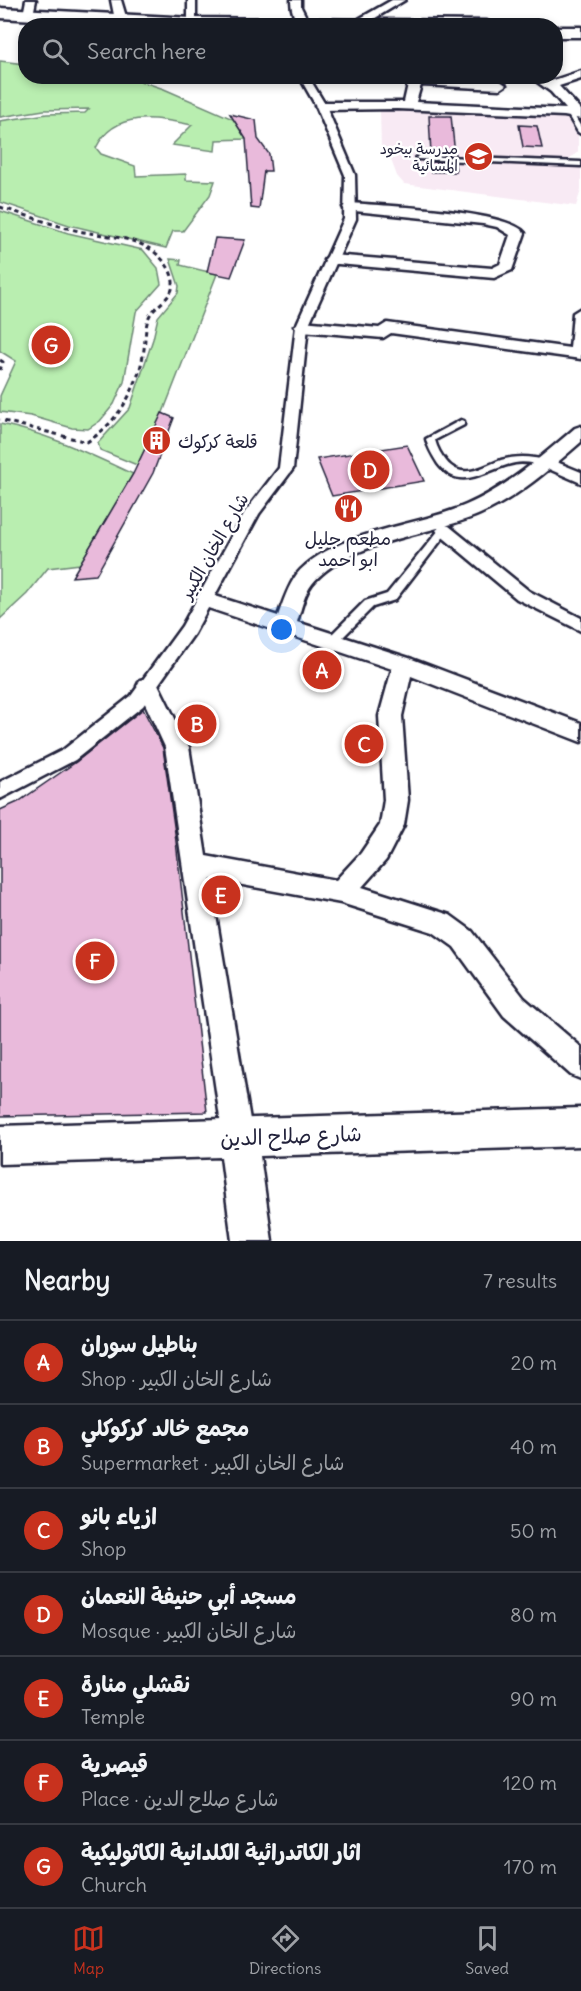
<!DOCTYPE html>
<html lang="en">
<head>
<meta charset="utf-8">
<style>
  body { margin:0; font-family:Delius,"Playpen Sans Arabic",sans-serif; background:#242831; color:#f1f3f6 }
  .you { position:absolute; left:282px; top:630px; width:21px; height:21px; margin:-15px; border:4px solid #fff; border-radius:50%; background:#1a73e8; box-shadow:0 0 0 9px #1a73e833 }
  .badge { display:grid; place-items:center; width:39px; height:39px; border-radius:50%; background:#c8321e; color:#fff; font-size:20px; font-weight:700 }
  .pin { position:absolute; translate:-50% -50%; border:3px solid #fff; box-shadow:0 2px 6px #0006 }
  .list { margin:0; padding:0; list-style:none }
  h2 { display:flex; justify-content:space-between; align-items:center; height:78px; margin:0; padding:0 24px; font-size:26px }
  h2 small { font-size:20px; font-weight:400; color:#9ea1a6 }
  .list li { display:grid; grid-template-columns:39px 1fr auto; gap:18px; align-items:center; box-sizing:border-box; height:84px; padding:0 24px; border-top:2px solid #363941 }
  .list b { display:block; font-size:22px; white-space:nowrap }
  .list p { margin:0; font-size:20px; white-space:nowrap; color:#9ea1a6 }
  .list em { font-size:20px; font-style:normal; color:#9ea1a6 }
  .icon { flex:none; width:33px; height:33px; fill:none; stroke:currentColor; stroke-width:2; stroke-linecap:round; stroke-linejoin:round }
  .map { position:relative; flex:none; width:581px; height:1241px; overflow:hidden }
  .search { position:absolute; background:#171b24; box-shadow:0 3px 9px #0003; left:18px; right:18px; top:18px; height:66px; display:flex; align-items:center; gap:15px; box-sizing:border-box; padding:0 21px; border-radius:24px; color:#9ea1a6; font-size:22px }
  .sheet { height:666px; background:#171b24 }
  nav { display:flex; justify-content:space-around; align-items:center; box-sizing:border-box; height:84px; border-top:2px solid #363941; background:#171b24; font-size:16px; color:#9ea1a6 }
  nav a { display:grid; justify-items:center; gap:3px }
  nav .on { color:#c8321e }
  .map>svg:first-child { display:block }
</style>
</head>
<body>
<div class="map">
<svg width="581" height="1241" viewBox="0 0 581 1241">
  <rect width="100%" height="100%" fill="#fff"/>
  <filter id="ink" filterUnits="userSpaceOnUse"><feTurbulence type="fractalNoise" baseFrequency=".0167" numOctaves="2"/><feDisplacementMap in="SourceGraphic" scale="12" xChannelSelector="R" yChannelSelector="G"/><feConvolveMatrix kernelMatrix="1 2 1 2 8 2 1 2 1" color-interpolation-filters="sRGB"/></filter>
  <g filter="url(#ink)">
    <!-- built -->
    <path fill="#f8eaf4" d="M 380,110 L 565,116 L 578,132 L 578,152 L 565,162 L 581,165 L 581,190 L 576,206 L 404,184 L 397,176 L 391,160 L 381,150 Z"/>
    <!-- green -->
    <path fill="#b9eeb0" stroke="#6e8876" stroke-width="1.5" d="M 0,61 L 25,64 L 26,76 L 128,77 L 164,89 L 233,119 L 246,139 L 216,140 L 215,151 L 172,145 L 192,125 C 157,118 115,109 96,148 L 101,154 L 135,166 L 136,176 L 186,174 L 186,180 L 215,181 L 210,195 L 183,231 L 173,231 L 166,248 L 69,225 L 0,202 L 0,121 L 47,114 L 85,113 L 89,109 L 44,110 L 0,117 Z
      M 0,211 L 68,233 L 143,250 L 158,268 L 161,284 L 136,312 L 124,382 L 114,404 L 100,421 L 88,429 L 72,428 L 31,416 L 0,412 L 0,396 L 16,361 L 0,351 Z
      M 170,259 L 181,260 L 180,265 L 217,274 L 162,415 L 137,465 L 100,450 L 98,443 L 130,408 L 153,339 L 158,317 L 178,293 L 179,286 Z
      M 0,424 C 47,433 89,454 133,474 L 80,564 L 48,568 L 27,594 L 0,619 Z"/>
    <!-- building -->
    <path fill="#e9badb" stroke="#22223b" stroke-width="1.5" d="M 230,114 L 256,120 L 258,139 L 269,154 L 271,171 L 264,171 L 259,209 L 251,208 L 246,139 Z
      M 429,116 L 451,116 L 455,155 L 431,154 Z
      M 519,125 L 537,126 L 542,148 L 523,147 Z
      M 431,162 L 455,163 L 456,172 L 431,172 Z
      M 215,238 L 245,240 L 231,277 L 207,272 Z
      M 162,413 L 174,418 L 153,473 L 96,575 L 72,577 L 133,474 Z
      M 407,445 L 424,481 L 332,496 L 317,459 Z
      M 143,709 L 163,748 L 175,833 L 207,1112 L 0,1116 L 0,810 L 18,802 L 76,762 Z"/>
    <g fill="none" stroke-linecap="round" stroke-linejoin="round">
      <defs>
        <path id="service" d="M 64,22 L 72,25 L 72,26 L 62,25 L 62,23 Z
          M 567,111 L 572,112 L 581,127 L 581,134 L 578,132 L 566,112 Z
          M 419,156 L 581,162 L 581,166 L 417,159 L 416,158 Z
          M 461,420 L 464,421 L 464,425 L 435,440 C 437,448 441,455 446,461 C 462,481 482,467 501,460 C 512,457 523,456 534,458 C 540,459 547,459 552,463 L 547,466 C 536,464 525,461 515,463 C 487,468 461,494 438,464 C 433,456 428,448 426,439 Z
          M 442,522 L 445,523 L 449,530 L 395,600 L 373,607 L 337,643 L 329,643 L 328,640 L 329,637 L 365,601 L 387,594 L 439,530 L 437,525 Z"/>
        <path id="pedestrian" d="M 188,0 L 196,0 L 196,23 L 192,26 L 188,23 Z
          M 299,76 L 308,76 L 326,106 L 355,175 L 356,219 L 308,326 L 293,469 L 259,514 L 194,634 L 143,706 L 75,760 L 0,799 L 0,782 L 63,750 L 131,696 L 182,626 L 245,512 L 279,468 L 296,326 L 344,219 L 345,175 L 316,106 Z
          M 547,458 L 581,472 L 581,483 L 542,466 L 540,463 L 542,460 Z
          M 444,525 L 449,526 L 529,591 L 581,618 L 581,631 L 517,599 L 439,534 L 436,530 Z"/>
        <path id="minor" d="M 26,0 L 36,0 L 33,15 L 28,18 L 23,15 Z
          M 111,0 L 121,0 L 127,20 L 125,22 L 117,22 L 115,20 Z
          M 291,0 L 301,0 L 301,7 L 309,23 L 307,25 L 300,26 C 294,19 291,9 291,0 Z
          M 392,0 L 405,0 L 362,26 L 350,24 Z
          M 581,71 L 581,79 L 559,86 L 581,110 L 581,119 L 564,116 L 397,109 L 321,110 L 315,106 L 321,102 L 404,102 L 408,84 L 419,77 L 500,81 L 506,85 L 500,89 L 421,85 L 416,102 L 566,109 L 551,92 L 529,76 L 544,76 L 551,81 Z
          M 350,203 C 384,206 506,210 525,233 L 512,270 L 494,278 L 327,263 L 324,260 L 327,257 L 332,255 L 492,268 L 500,264 L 510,235 L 497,227 L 483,224 L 345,210 L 343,207 Z
          M 581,308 L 581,359 L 391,333 L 383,338 L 302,331 L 294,326 L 302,321 L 379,328 L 387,323 L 570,348 L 573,313 Z
          M 581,426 L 581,442 C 550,469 518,497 480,514 C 430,536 349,540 312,584 C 304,594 301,610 297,622 L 412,659 L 581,723 L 581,742 L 411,676 L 402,716 L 408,800 L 404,825 L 386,860 L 362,887 L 450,915 L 472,931 L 524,998 L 581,1047 L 581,1079 L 571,1075 L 504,1016 L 454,947 L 433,932 L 341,903 L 210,879 L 253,1138 L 248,1148 L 238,1153 L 228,1148 L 223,1138 L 165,747 L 137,686 L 140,680 L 148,678 L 156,680 L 189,747 L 206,856 L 336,880 L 361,853 L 380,825 L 384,800 L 379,716 L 392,669 L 199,605 L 196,600 L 199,595 L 206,593 L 278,616 C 283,602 288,586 297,574 C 334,531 416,527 466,505 C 507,487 541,457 575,428 Z"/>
        <path id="tertiary" d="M 581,1108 L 581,1146 L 260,1156 L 272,1241 L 232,1241 L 221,1157 L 0,1164 L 0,1126 Z"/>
        <path id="primary" d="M 0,8 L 192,18 L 487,21 L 495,26 L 140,26 L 0,18 Z
          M 556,27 L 581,27 L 581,37 L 556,37 Z"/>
      </defs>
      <!-- service casing -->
      <use href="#service" stroke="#22223b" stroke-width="5"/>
      <!-- pedestrian casing -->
      <use href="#pedestrian" stroke="#22223b" stroke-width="5"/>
      <!-- minor casing -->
      <use href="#minor" stroke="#22223b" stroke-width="5"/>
      <!-- tertiary casing -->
      <use href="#tertiary" stroke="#22223b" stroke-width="5"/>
      <!-- primary casing -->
      <use href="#primary" stroke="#22223b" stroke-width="5"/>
      <!-- path -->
      <path stroke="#22223b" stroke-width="3" stroke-dasharray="4.5 4" stroke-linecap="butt" d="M 0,207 C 26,215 52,225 79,231 C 102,236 130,236 150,249 C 161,256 172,269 173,282 C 174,297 157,304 150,315 C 146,322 146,330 145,338 C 143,379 122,420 87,442 L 0,420
        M 0,360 L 3,362 L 0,370"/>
      <!-- service -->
      <use href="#service" fill="#fff" fill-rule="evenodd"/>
      <!-- pedestrian -->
      <use href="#pedestrian" fill="#fff" fill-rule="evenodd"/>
      <!-- minor -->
      <use href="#minor" fill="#fff" fill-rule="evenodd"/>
      <!-- tertiary -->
      <use href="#tertiary" fill="#fff" fill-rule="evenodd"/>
      <!-- primary -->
      <use href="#primary" fill="#fff" fill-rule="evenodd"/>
    </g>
  </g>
  <!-- icons -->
  <defs>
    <symbol id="school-disc" viewBox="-11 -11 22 22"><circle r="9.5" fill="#c8321e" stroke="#fff"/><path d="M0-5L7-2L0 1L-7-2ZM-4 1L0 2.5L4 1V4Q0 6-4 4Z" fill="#fff"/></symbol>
    <symbol id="building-disc" viewBox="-11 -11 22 22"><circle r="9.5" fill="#c8321e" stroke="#fff"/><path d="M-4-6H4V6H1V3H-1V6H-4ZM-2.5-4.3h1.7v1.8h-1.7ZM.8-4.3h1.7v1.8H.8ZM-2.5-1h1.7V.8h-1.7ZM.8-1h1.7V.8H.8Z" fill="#fff"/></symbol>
    <symbol id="restaurant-disc" viewBox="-11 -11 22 22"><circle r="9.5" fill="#c8321e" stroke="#fff"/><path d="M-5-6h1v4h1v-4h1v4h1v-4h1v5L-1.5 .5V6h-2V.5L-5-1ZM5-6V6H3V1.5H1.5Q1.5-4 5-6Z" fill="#fff"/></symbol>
  </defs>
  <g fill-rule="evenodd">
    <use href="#school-disc" x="462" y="140" width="33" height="33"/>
    <use href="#building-disc" x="140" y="424" width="33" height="33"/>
    <use href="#restaurant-disc" x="332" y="492" width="33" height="33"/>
  </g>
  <g text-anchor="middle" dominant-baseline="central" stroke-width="5" stroke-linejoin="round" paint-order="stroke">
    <!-- far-poi labels -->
    <g font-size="15" fill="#22223b" stroke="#fff" text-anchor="end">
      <text x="458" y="148">مدرسة بيخود<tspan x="458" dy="17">المسائية</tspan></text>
    </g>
    <!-- poi labels -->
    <g font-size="18" fill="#22223b" stroke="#fff" text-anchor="start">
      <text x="178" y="441">قلعة كركوك</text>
      <text x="348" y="538" text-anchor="middle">مطعم جليل<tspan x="348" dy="21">ابو احمد</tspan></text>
    </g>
    <!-- street labels -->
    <g font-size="18" fill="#22223b" stroke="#fff">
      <text transform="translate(214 546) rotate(-60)">شارع الخان الكبير</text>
    </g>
    <!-- near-street labels -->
    <g font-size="21" fill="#22223b" stroke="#fff">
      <text transform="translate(291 1136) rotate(-2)">شارع صلاح الدين</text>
    </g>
  </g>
</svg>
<div class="you"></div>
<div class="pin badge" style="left:322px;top:670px">A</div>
<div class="pin badge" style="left:197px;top:724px">B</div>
<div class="pin badge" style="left:364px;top:744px">C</div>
<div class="pin badge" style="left:370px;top:470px">D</div>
<div class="pin badge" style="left:221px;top:895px">E</div>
<div class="pin badge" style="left:95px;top:961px">F</div>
<div class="pin badge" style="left:51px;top:345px">G</div>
<div class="search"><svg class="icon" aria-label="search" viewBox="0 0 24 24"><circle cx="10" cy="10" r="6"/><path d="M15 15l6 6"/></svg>Search here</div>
</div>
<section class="sheet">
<h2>Nearby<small>7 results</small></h2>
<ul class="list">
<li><span class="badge">A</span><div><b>بناطيل سوران</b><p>Shop · شارع الخان الكبير</p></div><em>20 m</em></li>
<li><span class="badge">B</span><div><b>مجمع خالد كركوكلي</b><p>Supermarket · شارع الخان الكبير</p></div><em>40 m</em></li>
<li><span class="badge">C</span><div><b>ازياء بانو</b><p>Shop</p></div><em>50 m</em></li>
<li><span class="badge">D</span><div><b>مسجد أبي حنيفة النعمان</b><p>Mosque · شارع الخان الكبير</p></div><em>80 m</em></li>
<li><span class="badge">E</span><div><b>نقشلي منارة</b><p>Temple</p></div><em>90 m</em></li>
<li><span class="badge">F</span><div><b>قيصرية</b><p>Place · شارع صلاح الدين</p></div><em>120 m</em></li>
<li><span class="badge">G</span><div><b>اثار الكاتدرائية الكلدانية الكاثوليكية</b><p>Church</p></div><em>170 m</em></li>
</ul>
</section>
<nav>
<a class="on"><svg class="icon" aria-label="map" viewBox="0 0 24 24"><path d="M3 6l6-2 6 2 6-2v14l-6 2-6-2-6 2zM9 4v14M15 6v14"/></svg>Map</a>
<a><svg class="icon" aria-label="directions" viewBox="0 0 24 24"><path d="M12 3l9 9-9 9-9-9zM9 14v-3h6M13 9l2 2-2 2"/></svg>Directions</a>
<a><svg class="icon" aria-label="saved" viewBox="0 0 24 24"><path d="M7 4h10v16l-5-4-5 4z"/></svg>Saved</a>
</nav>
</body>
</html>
